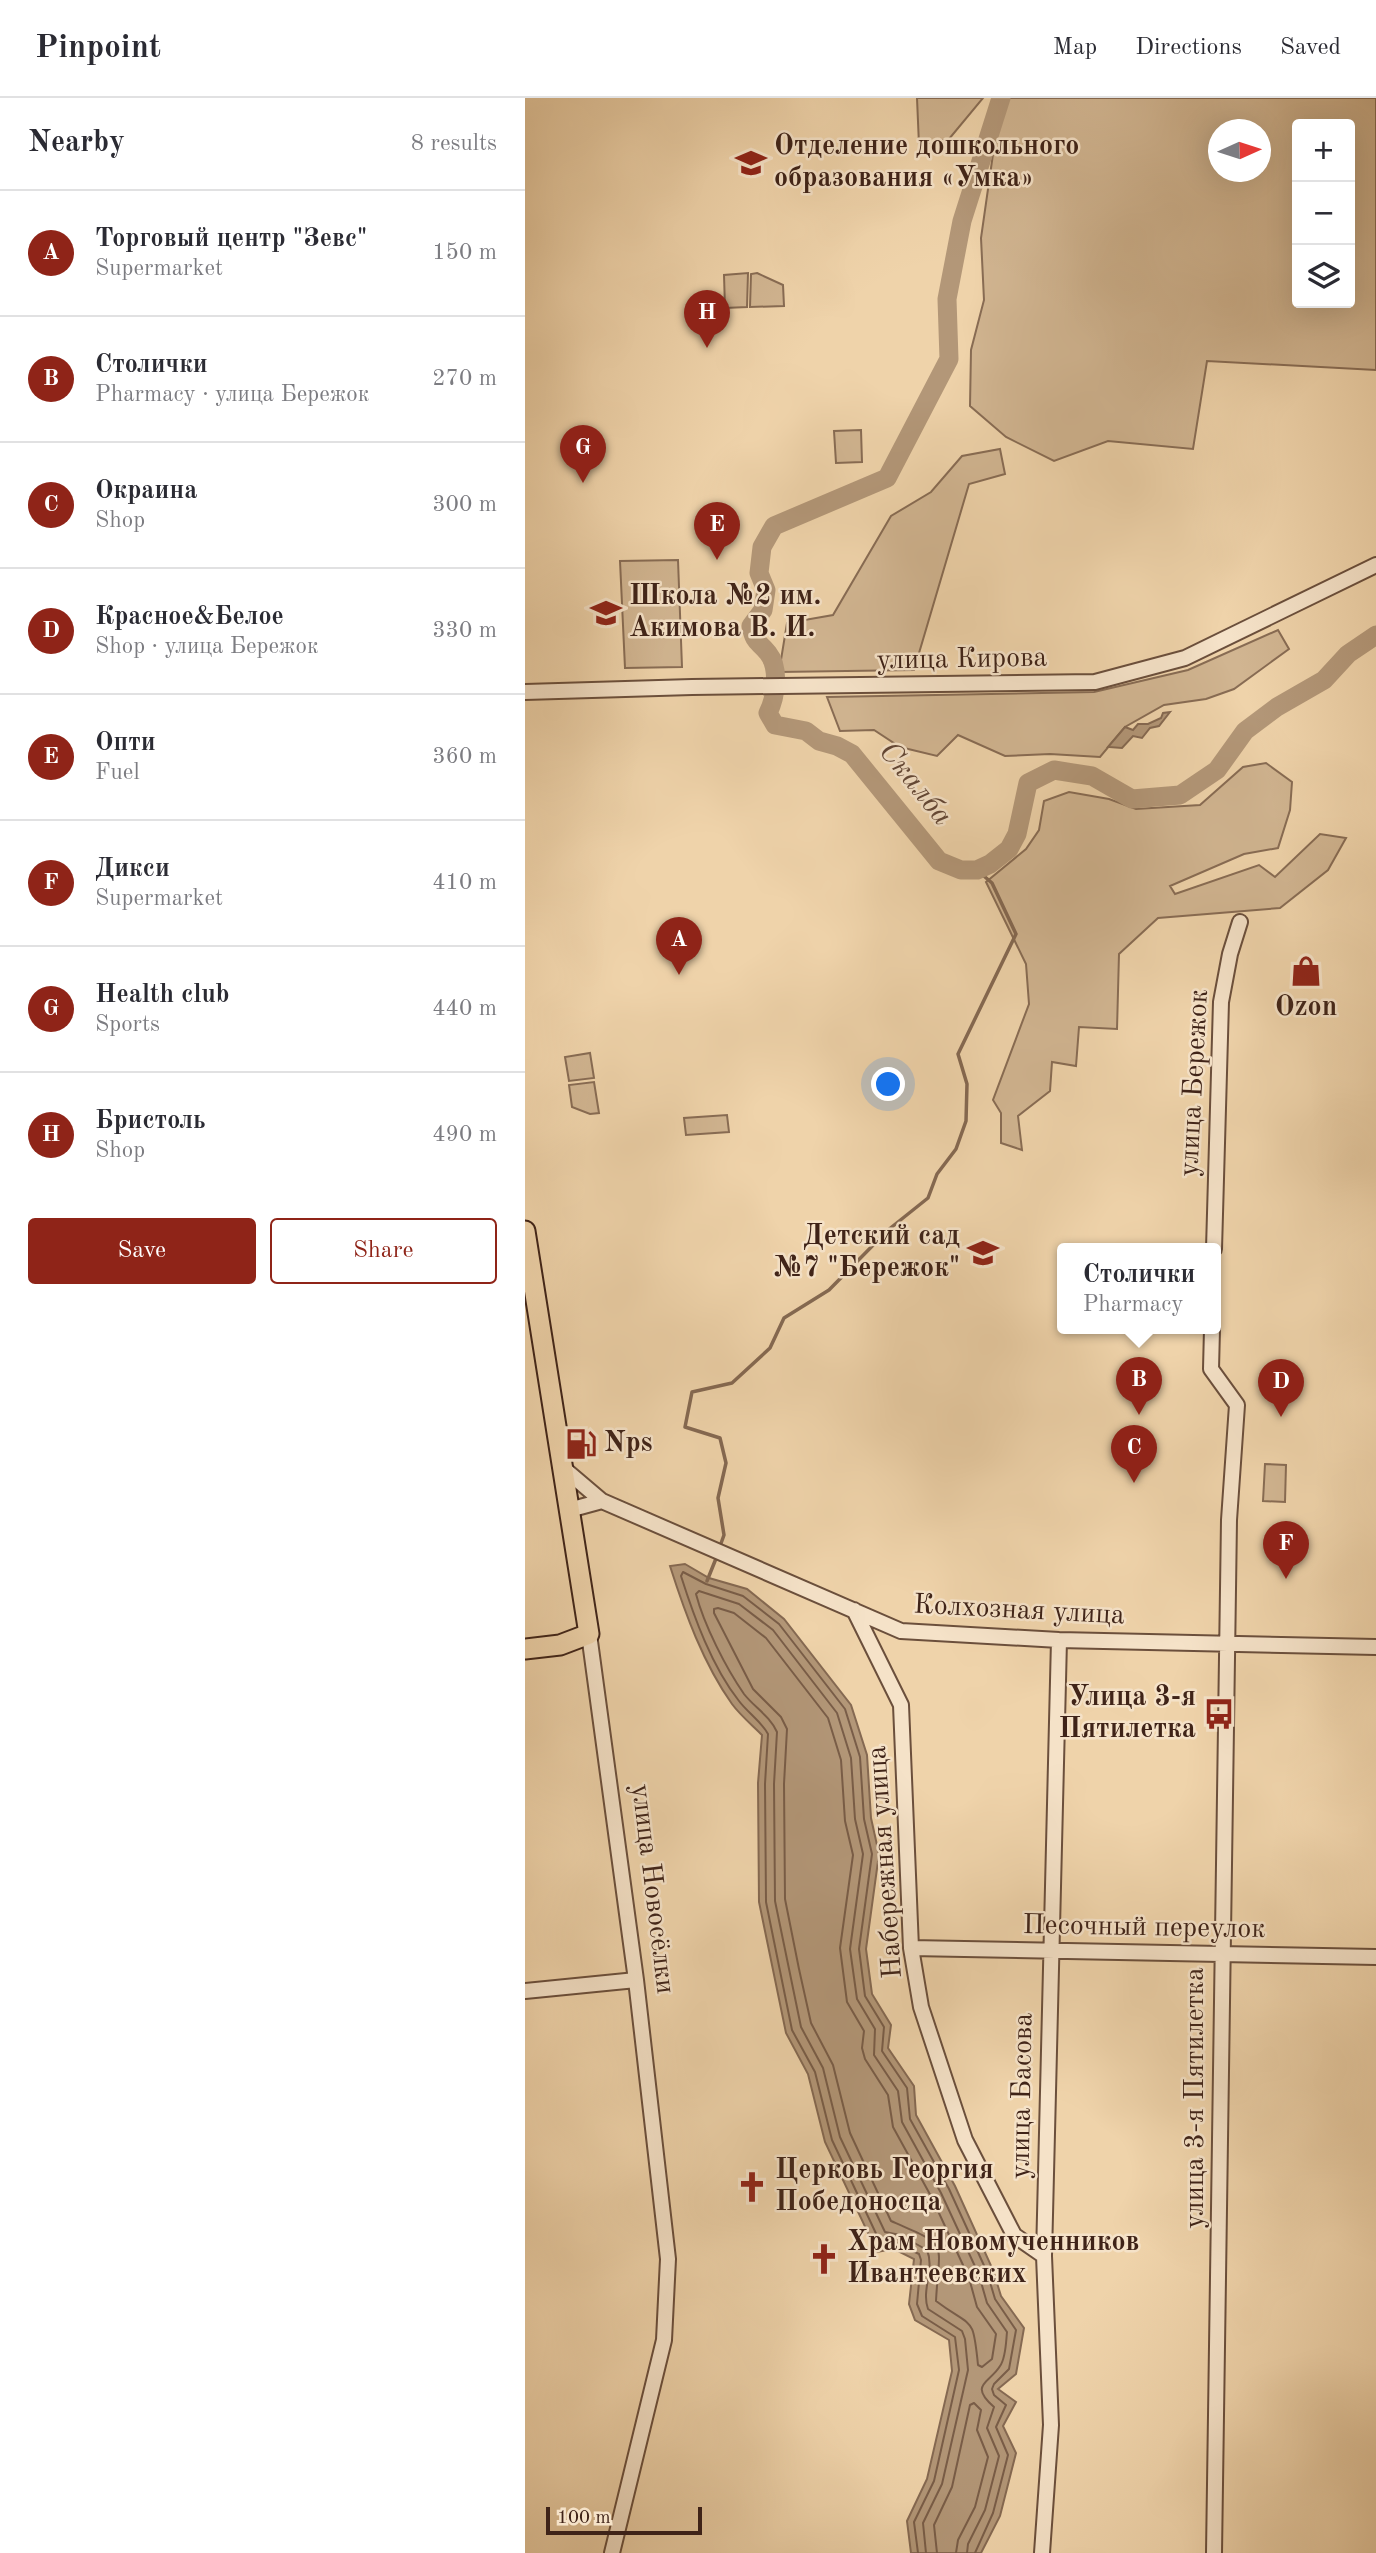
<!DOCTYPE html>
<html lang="en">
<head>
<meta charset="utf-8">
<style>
  body { margin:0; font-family:"Old Standard TT",serif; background:#f7f7f7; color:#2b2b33 }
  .controls { position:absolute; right:21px; top:21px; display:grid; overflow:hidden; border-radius:7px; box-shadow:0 7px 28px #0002 }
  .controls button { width:63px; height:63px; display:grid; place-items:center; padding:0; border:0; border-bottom:2px solid #e1e1e2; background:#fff; color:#2b2b33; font:35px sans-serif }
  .compass { position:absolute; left:683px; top:21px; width:63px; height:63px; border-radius:50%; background:#fff; box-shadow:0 7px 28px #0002; rotate:87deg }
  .scale { position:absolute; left:21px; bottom:18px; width:156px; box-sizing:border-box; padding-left:7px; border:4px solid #3f2318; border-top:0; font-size:19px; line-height:24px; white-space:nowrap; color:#3f2318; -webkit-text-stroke:5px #f5e2c8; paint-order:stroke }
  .you { position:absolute; left:364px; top:987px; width:24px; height:24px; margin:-18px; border:5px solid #fff; border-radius:50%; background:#1a73e8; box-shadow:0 0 0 10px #1a73e833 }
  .badge { display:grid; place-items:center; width:46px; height:46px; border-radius:50%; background:#8f2418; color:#fff; font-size:23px; font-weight:700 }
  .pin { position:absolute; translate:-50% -58px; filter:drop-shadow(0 2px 4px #0008) }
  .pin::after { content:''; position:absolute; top:37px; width:24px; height:21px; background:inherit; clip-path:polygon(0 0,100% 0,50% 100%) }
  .popup { position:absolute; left:532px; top:1145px; width:164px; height:91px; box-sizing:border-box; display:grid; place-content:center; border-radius:7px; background:#fff; filter:drop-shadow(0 2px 5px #0005); font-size:23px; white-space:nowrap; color:#7c7c81 }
  .popup b { font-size:26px; color:#2b2b33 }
  .popup::after { content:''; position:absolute; left:50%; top:100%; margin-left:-14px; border:14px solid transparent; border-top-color:#fff }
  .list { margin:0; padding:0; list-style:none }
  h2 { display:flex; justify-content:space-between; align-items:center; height:91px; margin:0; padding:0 28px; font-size:30px }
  h2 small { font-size:23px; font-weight:400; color:#7c7c81 }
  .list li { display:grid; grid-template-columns:46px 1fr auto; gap:21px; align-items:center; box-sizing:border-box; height:126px; padding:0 28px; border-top:2px solid #e1e1e2 }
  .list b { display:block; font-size:26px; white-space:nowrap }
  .list p { margin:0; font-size:23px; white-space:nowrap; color:#7c7c81 }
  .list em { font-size:23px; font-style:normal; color:#7c7c81 }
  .actions { display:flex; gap:14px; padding:21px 28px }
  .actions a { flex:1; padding:16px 0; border:2px solid #8f2418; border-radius:7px; text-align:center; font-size:24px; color:#8f2418 }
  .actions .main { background:#8f2418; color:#fff }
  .icon { flex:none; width:38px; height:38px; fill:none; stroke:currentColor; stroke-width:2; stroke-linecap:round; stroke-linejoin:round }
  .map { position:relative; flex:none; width:851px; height:2455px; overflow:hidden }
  header { display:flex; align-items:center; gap:42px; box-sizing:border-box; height:98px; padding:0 35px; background:#fff; border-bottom:2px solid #e1e1e2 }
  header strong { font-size:33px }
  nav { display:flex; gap:38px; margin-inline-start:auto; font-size:24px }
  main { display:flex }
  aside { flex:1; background:#fff }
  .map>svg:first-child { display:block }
</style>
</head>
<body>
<header>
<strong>Pinpoint</strong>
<nav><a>Map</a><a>Directions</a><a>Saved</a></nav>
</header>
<main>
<aside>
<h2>Nearby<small>8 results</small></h2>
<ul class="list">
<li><span class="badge">A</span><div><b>Торговый центр &quot;Зевс&quot;</b><p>Supermarket</p></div><em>150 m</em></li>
<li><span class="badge">B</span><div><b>Столички</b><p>Pharmacy · улица Бережок</p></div><em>270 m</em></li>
<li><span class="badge">C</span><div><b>Окраина</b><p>Shop</p></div><em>300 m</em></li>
<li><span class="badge">D</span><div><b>Красное&amp;Белое</b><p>Shop · улица Бережок</p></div><em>330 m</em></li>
<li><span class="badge">E</span><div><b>Опти</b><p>Fuel</p></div><em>360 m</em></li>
<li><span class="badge">F</span><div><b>Дикси</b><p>Supermarket</p></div><em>410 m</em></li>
<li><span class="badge">G</span><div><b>Health club</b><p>Sports</p></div><em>440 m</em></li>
<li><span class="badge">H</span><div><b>Бристоль</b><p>Shop</p></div><em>490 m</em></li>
</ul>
<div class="actions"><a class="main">Save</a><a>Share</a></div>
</aside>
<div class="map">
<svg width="851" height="2455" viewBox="0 0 851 2455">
  <rect width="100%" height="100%" fill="#efd3aa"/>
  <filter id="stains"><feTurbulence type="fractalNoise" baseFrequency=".00286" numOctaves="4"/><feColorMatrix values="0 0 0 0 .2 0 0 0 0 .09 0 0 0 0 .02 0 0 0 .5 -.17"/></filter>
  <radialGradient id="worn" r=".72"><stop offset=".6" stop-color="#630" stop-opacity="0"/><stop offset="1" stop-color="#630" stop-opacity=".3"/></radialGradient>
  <!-- green -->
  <path fill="#d1b591" stroke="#886c54" stroke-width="2" fill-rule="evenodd" d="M 392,0 L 458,0 L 424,41 L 394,47 Z
    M 476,0 L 851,0 L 851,272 L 682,263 L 668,351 L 583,343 L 529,363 L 481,339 L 445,308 L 446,252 L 459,202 L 456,140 ZM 772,26 L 825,26 L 825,205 L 772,205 ZM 694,32 L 736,32 L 736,74 L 694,74 Z
    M 223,175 L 222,209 L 200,210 L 199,177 Z
    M 232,175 L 258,187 L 259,208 L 225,209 L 226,176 Z
    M 336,332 L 337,364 L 311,365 L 309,333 Z
    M 475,351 L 480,376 L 444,386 L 389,572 L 254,574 L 262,525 L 308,517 L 366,418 L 406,394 L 437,358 Z
    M 153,462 L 157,569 L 100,570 L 95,463 Z
    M 753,532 L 764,551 L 709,591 L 681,601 L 639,607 L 600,629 L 575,659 L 525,656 L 480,658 L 433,637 L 412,658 L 375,649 L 349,632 L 315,633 L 302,599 L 569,594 L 663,572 Z
    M 741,665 L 767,684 L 765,712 L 753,750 L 719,756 L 645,788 L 650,796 L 734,767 L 750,779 L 795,736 L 821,740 L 803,772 L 755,810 L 633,820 L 594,856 L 592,931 L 554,929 L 551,968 L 527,964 L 525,993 L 493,1018 L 497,1052 L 476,1045 L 476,1015 L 468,1002 L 504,906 L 501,866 L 461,784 L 501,751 L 514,732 L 519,703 L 544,694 L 584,701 L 611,711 L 675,707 L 718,669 Z
    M 65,955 L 69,980 L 44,983 L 40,959 Z
    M 69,984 L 74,1015 L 65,1016 L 47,1009 L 44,987 Z
    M 202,1017 L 204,1034 L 161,1037 L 159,1020 Z
    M 740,1366 L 761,1367 L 760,1404 L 738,1403 Z"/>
  <!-- water -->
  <path fill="#b39778" stroke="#856952" stroke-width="2" d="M 645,614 L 634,628 L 625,630 L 617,640 L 608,638 L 597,650 L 583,649 L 600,629 L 608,632 L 613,626 L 623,626 L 636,620 L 638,615 Z
    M 160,1466 L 184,1480 L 222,1491 L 259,1521 L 326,1607 L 342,1657 L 346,1720 L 354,1756 L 341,1851 L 347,1896 L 366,1927 L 363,1950 L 389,1988 L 391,2017 L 430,2088 L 468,2172 L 476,2198 L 499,2230 L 491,2276 L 473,2291 L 491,2304 L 478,2328 L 491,2355 L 475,2418 L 456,2455 L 386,2455 L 382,2423 L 402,2381 L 427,2273 L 424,2242 L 390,2222 L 384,2206 L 389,2161 L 369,2151 L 352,2154 L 300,2044 L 283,1976 L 261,1935 L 234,1804 L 233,1685 L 237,1637 C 227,1627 215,1617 207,1606 C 178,1565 160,1515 145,1468 Z"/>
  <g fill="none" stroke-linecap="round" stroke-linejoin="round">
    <!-- shore -->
    <path stroke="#795d48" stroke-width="2" d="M 193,1510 L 209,1515 L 241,1540 L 303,1620 L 316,1662 L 320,1723 L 328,1757 L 315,1850 L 322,1904 L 339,1933 L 337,1950 L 340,1961 L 363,1997 L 368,2029 L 407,2100 L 444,2180 L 452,2209 L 471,2236 L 467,2261 L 457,2269 L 453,2267 C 448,2216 448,2231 411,2203 C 414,2142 426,2149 366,2123 L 325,2035 L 308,1967 L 286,1925 L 274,1871 L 260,1801 L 259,1686 L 262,1631 L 256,1619 L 228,1591 L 189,1515 L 189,1511 Z
      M 393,2455 L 389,2424 L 409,2383 L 434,2272 L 430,2239 L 397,2218 L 392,2206 L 396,2162 L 394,2156 L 371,2145 L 355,2144 L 307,2042 L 290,1974 L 267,1932 L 241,1804 L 240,1686 L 243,1636 C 236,1623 223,1615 214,1603 C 187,1569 169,1519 156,1478 L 158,1474 L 181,1486 L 218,1498 L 254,1526 L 320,1611 L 335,1659 L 339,1721 L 347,1756 L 334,1851 L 340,1898 L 359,1929 L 357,1953 L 382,1990 L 385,2021 L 424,2091 L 462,2174 L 470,2201 L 491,2232 L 484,2271 L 469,2286 L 467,2291 L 469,2297 L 481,2307 L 471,2329 L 483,2357 L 468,2415 L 450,2455
      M 401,2455 L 398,2425 L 417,2386 L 443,2272 L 440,2241 L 437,2233 L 403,2211 C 396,2192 410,2171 402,2152 L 375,2137 L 360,2134 L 315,2039 L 298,1970 L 276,1929 L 250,1803 L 249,1686 L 252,1634 C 245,1618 229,1609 219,1596 C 201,1570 179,1527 171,1496 L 174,1493 L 214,1506 L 248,1532 L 312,1615 L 326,1660 L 330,1721 L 338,1756 L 325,1851 L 332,1901 L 350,1931 L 349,1957 L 373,1993 L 377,2024 L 416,2095 L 454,2177 L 462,2205 L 482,2234 C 481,2243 481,2260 475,2268 C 465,2285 443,2286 469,2309 L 462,2330 L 474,2358 L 460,2412 L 443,2446 L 442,2455
      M 412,2455 L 409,2427 L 427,2389 L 445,2307 L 449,2305 L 456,2312 L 452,2332 L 463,2359 L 450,2409 L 433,2442 L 431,2455"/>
    <!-- stream -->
    <path stroke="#856952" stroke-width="3.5" d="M 194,1451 L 199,1437 L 193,1400 L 201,1365 L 195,1340 L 160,1329 L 167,1294 L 207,1285 L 245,1250 L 259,1220 L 304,1192 L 363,1132 L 403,1100 L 412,1076 L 431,1051 L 441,1023 L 442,986 L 433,956 L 491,836 L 467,785 L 452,772
      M 182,1483 L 192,1458"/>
    <!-- river -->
    <path stroke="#b39778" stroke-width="19" d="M 476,0 L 437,123 L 422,201 L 424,261 L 362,380 L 249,428 L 237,449 L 234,475 L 241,492 L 238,512 L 226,528 C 230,547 233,542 243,555 C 255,570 251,599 243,615 L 250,627 L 281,633 L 294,643 L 312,648 L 327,656 L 414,763 L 436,772 L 452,772 L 465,766 L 484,751 L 492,736 L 503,685 L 529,672 L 567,678 L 607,701 L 655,697 L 692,672 L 720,633 L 752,609 L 799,582 L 823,556 L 851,537"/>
    <defs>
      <path id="minor" d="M 0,594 L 167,589 L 570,584 L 660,560 L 851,467
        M 689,1151 L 696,904 L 705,856 L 715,824
        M 687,1231 L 686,1271 L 712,1307 L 704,1422 L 689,2455
        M 37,1369 L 77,1403 L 376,1533 L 534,1542 L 851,1549
        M 44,1412 L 77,1403
        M 329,1512 L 376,1607 L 386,1850 L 396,1909 L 440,2042 L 489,2137 L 519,2158
        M 64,1536 L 111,1882 L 143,2161 L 139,2242 L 87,2455
        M 386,1850 L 851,1859
        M 0,1893 L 111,1882
        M 517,2455 L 526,2327 L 519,2158 L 534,1542"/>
      <path id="major" d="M 0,1133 L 64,1536 L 35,1547 L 0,1551"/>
    </defs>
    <!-- minor casing -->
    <use href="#minor" stroke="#6b4f3c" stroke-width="18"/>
    <!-- major casing -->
    <use href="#major" stroke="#3f2318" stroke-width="23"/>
    <!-- minor -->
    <use href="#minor" stroke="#f5e2c8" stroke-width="14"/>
    <!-- major -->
    <use href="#major" stroke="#efd3aa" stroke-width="19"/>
  </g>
  <!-- icons -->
  <defs>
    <symbol id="school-bare" viewBox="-9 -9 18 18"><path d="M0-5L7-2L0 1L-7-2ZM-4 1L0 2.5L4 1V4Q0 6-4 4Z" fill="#8f2418" stroke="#f5e2c8" stroke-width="2.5" paint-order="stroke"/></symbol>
    <symbol id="shop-bare" viewBox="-9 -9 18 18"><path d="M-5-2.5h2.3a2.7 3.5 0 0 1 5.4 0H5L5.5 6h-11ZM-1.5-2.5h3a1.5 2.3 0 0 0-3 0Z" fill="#8f2418" stroke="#f5e2c8" stroke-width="2.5" paint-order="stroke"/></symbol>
    <symbol id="fuel-bare" viewBox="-9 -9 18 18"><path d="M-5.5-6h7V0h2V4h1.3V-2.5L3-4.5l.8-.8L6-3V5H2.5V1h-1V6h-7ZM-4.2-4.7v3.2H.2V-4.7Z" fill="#8f2418" stroke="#f5e2c8" stroke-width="2.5" paint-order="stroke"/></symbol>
    <symbol id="bus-bare" viewBox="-9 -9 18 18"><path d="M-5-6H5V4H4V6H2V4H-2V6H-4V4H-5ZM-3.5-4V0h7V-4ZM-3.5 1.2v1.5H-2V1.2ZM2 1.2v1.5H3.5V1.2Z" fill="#8f2418" stroke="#f5e2c8" stroke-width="2.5" paint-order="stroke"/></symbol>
    <symbol id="church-bare" viewBox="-9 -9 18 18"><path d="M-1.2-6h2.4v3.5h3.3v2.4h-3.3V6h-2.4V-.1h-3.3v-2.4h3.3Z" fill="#8f2418" stroke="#f5e2c8" stroke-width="2.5" paint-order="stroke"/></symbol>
  </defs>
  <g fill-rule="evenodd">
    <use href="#school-bare" x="204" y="43" width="44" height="44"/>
    <use href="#school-bare" x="59" y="493" width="44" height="44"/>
    <use href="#shop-bare" x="759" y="851" width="44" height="44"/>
    <use href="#school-bare" x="436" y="1133" width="44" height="44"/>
    <use href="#fuel-bare" x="34" y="1324" width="44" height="44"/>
    <use href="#bus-bare" x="672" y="1594" width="44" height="44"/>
    <use href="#church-bare" x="205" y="2067" width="44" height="44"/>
    <use href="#church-bare" x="277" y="2139" width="44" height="44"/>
  </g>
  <g text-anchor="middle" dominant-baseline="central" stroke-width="5" stroke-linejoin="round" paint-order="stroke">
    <!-- poi labels -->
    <g font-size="28" font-weight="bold" fill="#3f2318" stroke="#f5e2c8" text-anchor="start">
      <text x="249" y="49">Отделение дошкольного<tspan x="249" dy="32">образования «Умка»</tspan></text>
      <text x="104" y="499">Школа №2 им.<tspan x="104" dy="32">Акимова В. И.</tspan></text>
      <text x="781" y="910" text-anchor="middle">Ozon</text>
      <text x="435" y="1139" text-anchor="end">Детский сад<tspan x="435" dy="32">№7 "Бережок"</tspan></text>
      <text x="79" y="1346">Nps</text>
      <text x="671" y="1600" text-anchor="end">Улица 3-я<tspan x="671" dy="32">Пятилетка</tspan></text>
      <text x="250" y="2073">Церковь Георгия<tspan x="250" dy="32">Победоносца</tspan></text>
      <text x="322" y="2145">Храм Новомученников<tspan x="322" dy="32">Ивантеевских</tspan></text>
    </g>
    <!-- street labels -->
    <g font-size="28" fill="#3f2318" stroke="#f5e2c8">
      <text transform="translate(437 562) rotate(-1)">улица Кирова</text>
      <text transform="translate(670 985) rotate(-87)">улица Бережок</text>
      <text transform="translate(494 1513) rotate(3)">Колхозная улица</text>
      <text transform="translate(361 1764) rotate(-94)">Набережная улица</text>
      <text transform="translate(127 1791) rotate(83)">улица Новосёлки</text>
      <text transform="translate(619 1830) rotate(1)">Песочный переулок</text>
      <text transform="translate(498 1998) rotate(-89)">улица Басова</text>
      <text transform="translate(671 2000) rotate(-90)">улица 3-я Пятилетка</text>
    </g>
    <!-- water labels -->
    <g font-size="30" font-style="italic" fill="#624635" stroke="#f5e2c8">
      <text transform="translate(390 686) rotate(51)">Скалба</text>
    </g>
  </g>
  <rect width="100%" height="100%" filter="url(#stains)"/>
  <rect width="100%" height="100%" fill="url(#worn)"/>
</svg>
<div class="controls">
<button>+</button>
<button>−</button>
<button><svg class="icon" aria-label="layers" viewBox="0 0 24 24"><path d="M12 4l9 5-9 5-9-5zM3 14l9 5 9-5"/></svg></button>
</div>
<svg class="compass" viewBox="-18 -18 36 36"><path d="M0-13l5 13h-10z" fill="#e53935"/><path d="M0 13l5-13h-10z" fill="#7c7c81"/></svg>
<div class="scale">100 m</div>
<div class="you"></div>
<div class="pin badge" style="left:154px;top:877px">A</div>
<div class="pin badge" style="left:614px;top:1317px">B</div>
<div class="popup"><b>Столички</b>Pharmacy</div>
<div class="pin badge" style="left:609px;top:1385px">C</div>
<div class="pin badge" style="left:756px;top:1319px">D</div>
<div class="pin badge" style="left:192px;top:462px">E</div>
<div class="pin badge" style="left:761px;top:1481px">F</div>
<div class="pin badge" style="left:58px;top:385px">G</div>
<div class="pin badge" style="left:182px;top:250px">H</div>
</div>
</main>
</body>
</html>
